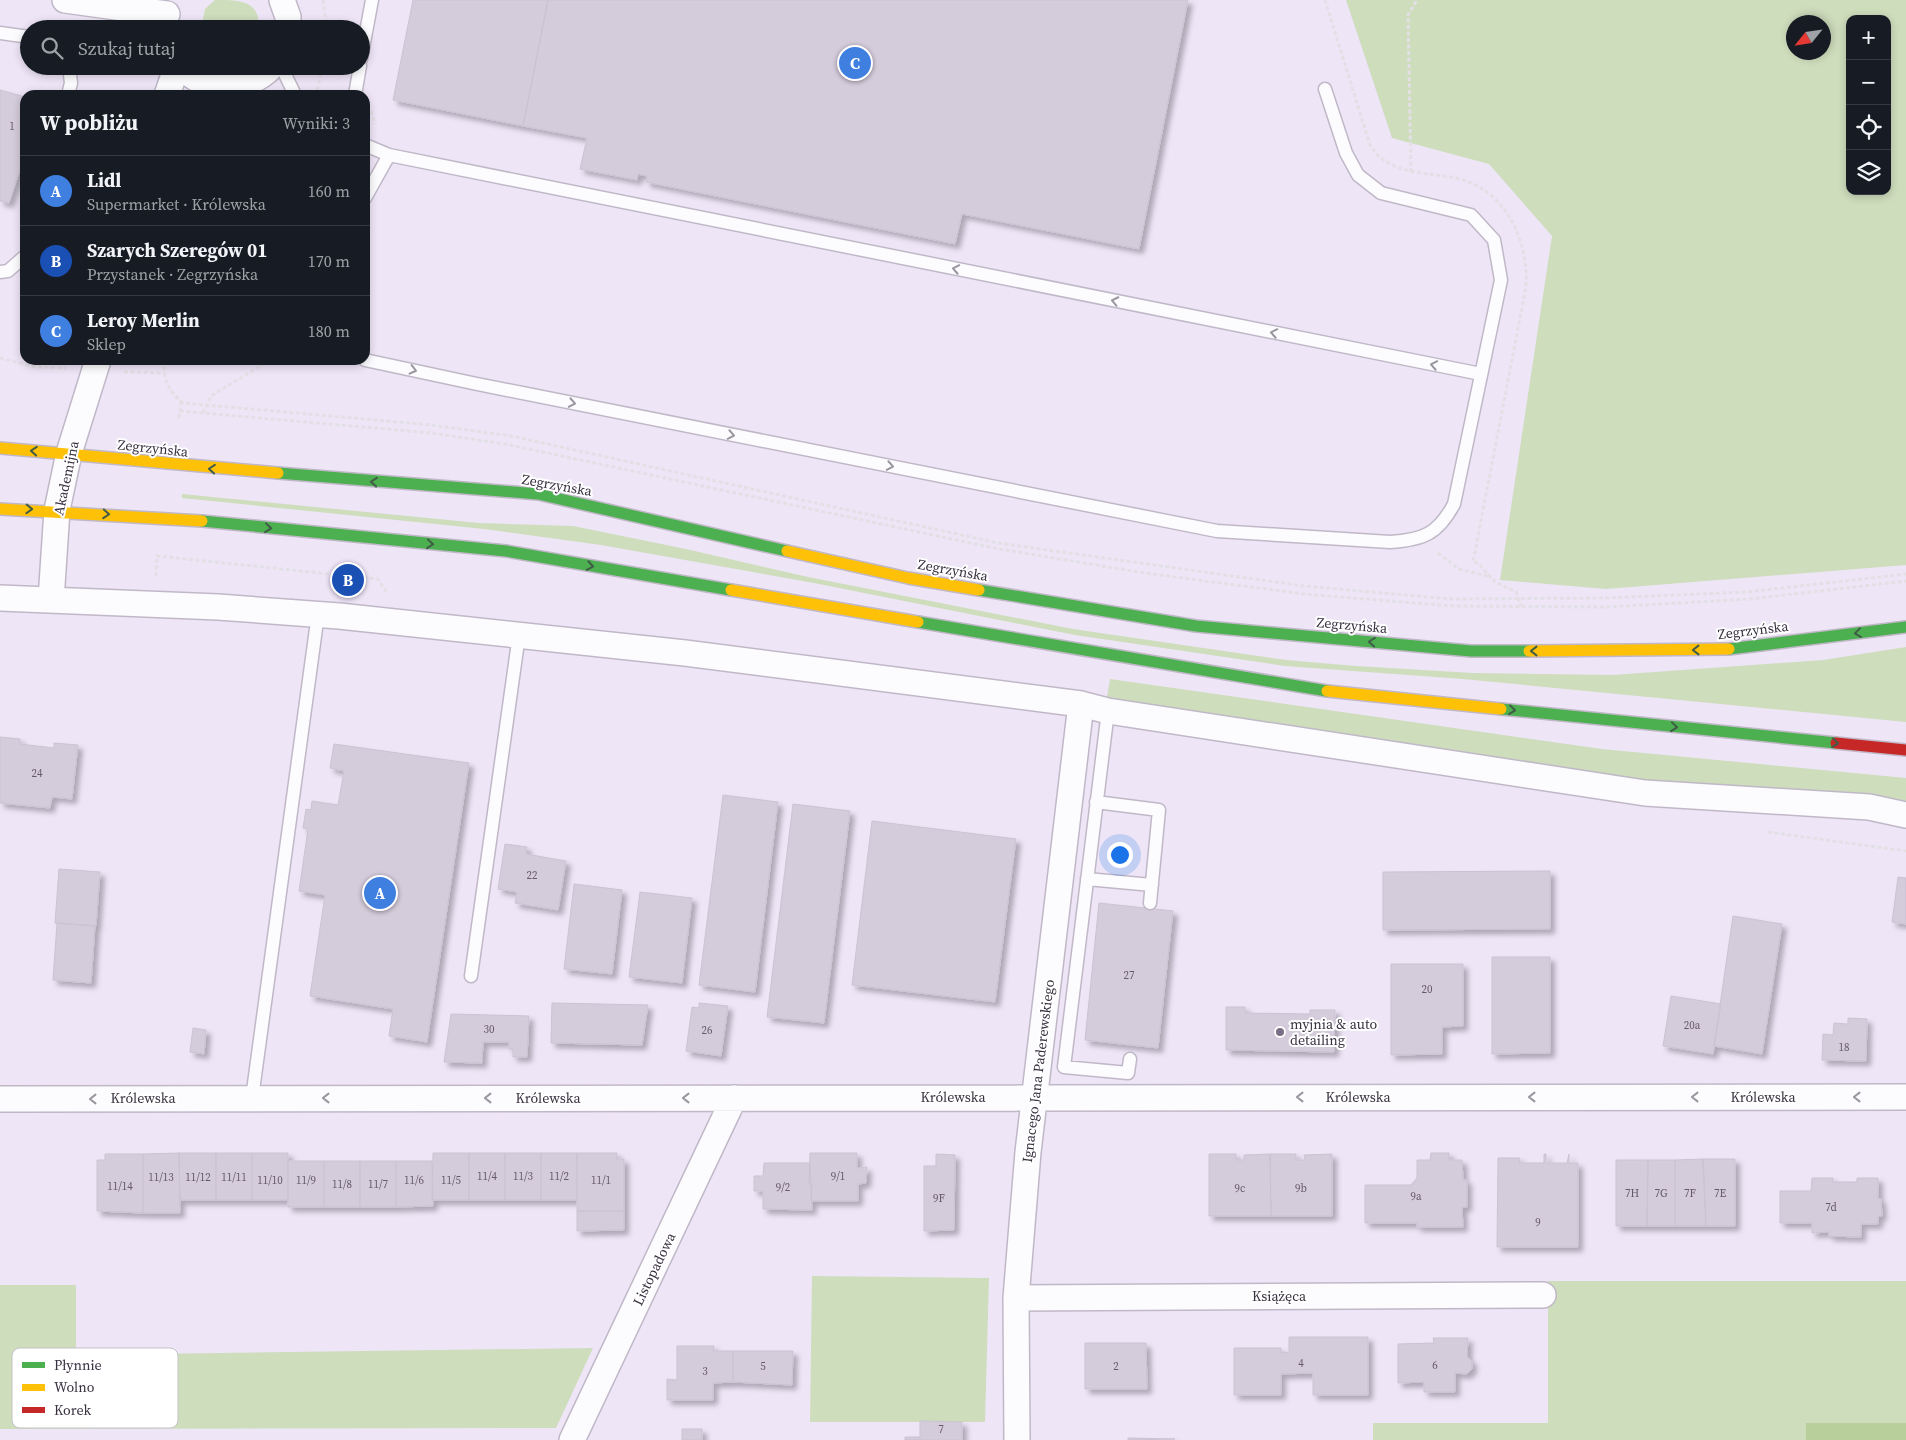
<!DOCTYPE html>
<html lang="pl">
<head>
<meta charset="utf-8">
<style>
  body { margin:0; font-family:"Source Serif 4",serif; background:#20242c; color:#f1f3f6 }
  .controls { position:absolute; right:15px; top:15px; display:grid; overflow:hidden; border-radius:10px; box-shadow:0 2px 8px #0003 }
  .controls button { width:45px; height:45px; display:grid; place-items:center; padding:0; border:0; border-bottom:1px solid #363941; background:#171b24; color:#f1f3f6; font:25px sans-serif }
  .compass { position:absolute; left:1786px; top:15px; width:45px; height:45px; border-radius:50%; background:#171b24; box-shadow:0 2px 8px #0003; rotate:240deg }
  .you { position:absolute; left:1119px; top:854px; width:18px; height:18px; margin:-12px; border:4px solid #fff; border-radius:50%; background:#1a73e8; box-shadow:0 0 0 8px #1a73e833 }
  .badge { display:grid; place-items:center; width:32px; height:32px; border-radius:50%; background:#786f80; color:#fff; font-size:16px; font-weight:700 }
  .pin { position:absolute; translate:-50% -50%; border:2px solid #fff; box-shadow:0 1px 5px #0006 }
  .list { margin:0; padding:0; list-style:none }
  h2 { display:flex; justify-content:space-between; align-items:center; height:65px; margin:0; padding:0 20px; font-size:21px }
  h2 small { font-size:16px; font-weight:400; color:#9ea1a6 }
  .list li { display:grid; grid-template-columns:32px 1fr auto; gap:15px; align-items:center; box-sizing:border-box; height:70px; padding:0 20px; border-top:1px solid #363941 }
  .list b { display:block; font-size:19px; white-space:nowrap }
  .list p { margin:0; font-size:16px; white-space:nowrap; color:#9ea1a6 }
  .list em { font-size:16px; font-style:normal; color:#9ea1a6 }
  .icon { flex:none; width:28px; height:28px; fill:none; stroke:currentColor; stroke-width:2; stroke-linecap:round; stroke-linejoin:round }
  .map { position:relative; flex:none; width:1906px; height:1440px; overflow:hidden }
  .search { position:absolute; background:#171b24; box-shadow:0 2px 8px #0003; left:20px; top:20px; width:350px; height:55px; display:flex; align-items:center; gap:12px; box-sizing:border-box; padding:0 18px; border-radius:28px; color:#9ea1a6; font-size:19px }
  .panel { position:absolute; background:#171b24; box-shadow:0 2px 8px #0003; left:20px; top:90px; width:350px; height:275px; border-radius:15px }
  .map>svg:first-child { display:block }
</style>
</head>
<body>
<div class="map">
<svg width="1906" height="1440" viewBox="0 0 1906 1440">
  <defs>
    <filter id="shadow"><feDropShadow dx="4.5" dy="4.5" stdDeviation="2.5" flood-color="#0004"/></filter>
  </defs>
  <rect width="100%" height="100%" fill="#eee5f7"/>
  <!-- green -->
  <path fill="#ceddbc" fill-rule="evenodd" d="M 215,0 C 240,0 260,0 259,29 L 201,29 L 205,9 Z
    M 1346,0 L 1906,0 L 1906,565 L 1606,589 L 1500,580 L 1552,236 L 1489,164 L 1392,138 ZM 1850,19 L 1887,19 L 1887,191 L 1850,191 ZM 1794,22 L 1824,22 L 1824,52 L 1794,52 Z
    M 182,494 L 479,523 L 573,526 L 686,549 L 808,577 L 1073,629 L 1286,660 L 1356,666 L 1473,673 L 1613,675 L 1823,660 L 1906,647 L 1906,722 L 1463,679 L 1285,666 L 1075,635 L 814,583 L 601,545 L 484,529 L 182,498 Z
    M 1110,679 L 1602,749 L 1906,778 L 1906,807 L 1569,775 L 1106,703 Z
    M 812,1276 L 989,1278 L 985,1422 L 810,1422 Z
    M 1548,1281 L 1906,1281 L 1906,1423 L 1807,1423 L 1806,1440 L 1373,1440 L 1373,1423 L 1548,1423 Z
    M 0,1285 L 76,1285 L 76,1355 L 593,1348 L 556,1428 L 0,1429 Z"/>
  <!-- forest -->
  <path fill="#b8ce9b" d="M 1806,1423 L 1906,1423 L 1906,1440 L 1806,1440 Z"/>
  <!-- building -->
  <path fill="#d4cbdb" stroke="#cbc3d3" filter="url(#shadow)" d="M 413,0 L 548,0 L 523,126 L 393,100 Z
    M 548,0 L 1188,0 L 1139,249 L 962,214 L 955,244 L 646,182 L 647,176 L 638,174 L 637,180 L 580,169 L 587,138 L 523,126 Z
    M 0,90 L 25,97 L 25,155 L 9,203 L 0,201 Z
    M 0,737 L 20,739 L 20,744 L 54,748 L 54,743 L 78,745 L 72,799 L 52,797 L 50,808 L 0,803 Z
    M 334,744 L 469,763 L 427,1042 L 389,1036 L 393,1009 L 310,996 L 325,895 L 299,891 L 308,829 L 303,828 L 306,809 L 311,810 L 312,801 L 338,805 L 344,771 L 330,768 Z
    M 723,795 L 778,802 L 755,992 L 699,985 Z
    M 793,804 L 850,811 L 824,1023 L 767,1017 Z
    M 872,821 L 1016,839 L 995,1002 L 852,985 Z
    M 505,844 L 527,847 L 526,854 L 566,861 L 558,910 L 515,903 L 517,892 L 498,889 Z
    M 59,869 L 100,872 L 96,926 L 55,923 Z
    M 1550,871 L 1550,929 L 1383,930 L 1383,872 Z
    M 1898,877 L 1906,878 L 1906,924 L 1892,922 Z
    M 574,884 L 622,890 L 612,974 L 564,969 Z
    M 640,892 L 692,898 L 682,983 L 629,977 Z
    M 1099,903 L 1173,911 L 1158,1048 L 1085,1040 Z
    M 1733,916 L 1782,924 L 1762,1054 L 1714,1046 Z
    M 57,923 L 95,926 L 91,983 L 53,980 Z
    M 1492,957 L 1550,957 L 1550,1053 L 1492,1054 Z
    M 1391,964 L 1463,964 L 1463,1026 L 1442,1027 L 1442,1054 L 1391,1055 Z
    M 1671,996 L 1721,1004 L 1713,1054 L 1663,1046 Z
    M 552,1003 L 648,1005 L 642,1045 L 551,1043 Z
    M 699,1003 L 728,1006 L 721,1056 L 686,1051 L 692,1007 L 699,1008 Z
    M 1226,1007 L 1245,1007 L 1245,1013 L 1310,1014 L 1310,1010 L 1335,1010 L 1334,1052 L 1226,1050 Z
    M 451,1014 L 529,1016 L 527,1057 L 513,1057 L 513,1049 L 509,1049 L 509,1042 L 483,1042 L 482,1063 L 444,1062 Z
    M 1848,1018 L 1867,1019 L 1866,1061 L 1822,1060 L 1823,1034 L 1833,1035 L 1834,1023 L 1848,1024 Z
    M 193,1028 L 206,1030 L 204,1054 L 190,1052 Z
    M 179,1153 L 216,1153 L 216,1200 L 180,1200 Z
    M 179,1153 L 180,1213 L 143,1213 L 143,1154 Z
    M 216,1153 L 252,1153 L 252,1200 L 216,1200 Z
    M 252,1153 L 288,1153 L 288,1200 L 252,1200 Z
    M 433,1153 L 469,1153 L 469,1200 L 432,1200 Z
    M 469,1153 L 505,1153 L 505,1200 L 469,1200 Z
    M 505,1153 L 541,1153 L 541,1200 L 505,1200 Z
    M 541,1153 L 577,1153 L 577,1200 L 541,1200 Z
    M 577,1153 L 617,1153 L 616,1159 L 624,1159 L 624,1211 L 577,1211 Z
    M 810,1153 L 857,1153 L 857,1168 L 867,1167 L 866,1183 L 858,1184 L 858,1201 L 811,1201 L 812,1184 L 809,1184 Z
    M 1431,1153 L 1449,1153 L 1449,1160 L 1462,1160 L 1463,1180 L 1467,1180 L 1467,1207 L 1462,1207 L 1463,1227 L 1417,1227 L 1417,1223 L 1365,1223 L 1365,1185 L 1411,1185 L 1417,1178 L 1417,1160 L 1430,1160 Z
    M 105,1154 L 143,1154 L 143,1213 L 97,1211 L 97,1160 L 105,1160 Z
    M 936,1154 L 955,1155 L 954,1230 L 924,1231 L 924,1166 L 936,1166 Z
    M 1209,1154 L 1236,1154 L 1236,1160 L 1244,1160 L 1244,1155 L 1270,1154 L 1271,1216 L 1209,1216 Z
    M 1270,1154 L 1296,1154 L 1296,1160 L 1305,1160 L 1304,1155 L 1332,1154 L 1332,1216 L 1271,1216 Z
    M 1544,1154 L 1546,1154 L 1546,1163 L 1567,1163 L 1569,1154 L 1569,1163 L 1578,1163 L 1578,1247 L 1497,1247 L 1498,1158 L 1520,1158 L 1519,1163 L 1544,1163 Z
    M 1703,1159 L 1735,1159 L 1735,1226 L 1706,1226 Z
    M 1703,1159 L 1706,1226 L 1675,1226 L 1675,1160 Z
    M 1616,1160 L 1648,1160 L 1647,1226 L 1616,1226 Z
    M 1648,1160 L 1675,1160 L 1675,1226 L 1647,1226 Z
    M 288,1161 L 324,1161 L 324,1207 L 288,1207 Z
    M 324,1161 L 360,1161 L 360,1207 L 324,1207 Z
    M 360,1161 L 396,1161 L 396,1207 L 360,1207 Z
    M 396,1161 L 432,1161 L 433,1206 L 396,1207 Z
    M 764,1163 L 810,1163 L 812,1210 L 763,1209 L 763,1191 L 754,1191 L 754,1176 L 763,1176 Z
    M 1812,1178 L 1833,1178 L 1833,1182 L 1857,1182 L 1857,1178 L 1878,1178 L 1878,1198 L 1881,1199 L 1882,1216 L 1878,1216 L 1878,1224 L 1861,1224 L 1861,1237 L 1829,1236 L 1829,1232 L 1812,1233 L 1812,1223 L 1780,1223 L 1780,1191 L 1811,1191 Z
    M 577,1211 L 624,1211 L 624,1230 L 577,1231 Z
    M 1289,1337 L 1368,1337 L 1368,1395 L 1313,1395 L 1313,1373 L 1281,1374 L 1281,1395 L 1234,1395 L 1234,1348 L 1281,1348 L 1281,1353 L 1289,1352 Z
    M 1433,1338 L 1468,1338 L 1467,1357 L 1472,1361 L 1472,1369 L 1467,1374 L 1455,1373 L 1455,1392 L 1424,1392 L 1424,1382 L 1398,1383 L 1398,1344 L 1434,1343 Z
    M 1085,1343 L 1146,1343 L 1147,1389 L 1085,1389 Z
    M 677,1346 L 714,1346 L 713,1351 L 733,1351 L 733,1382 L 713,1383 L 713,1400 L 667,1400 L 667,1379 L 677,1380 Z
    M 733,1351 L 793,1351 L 792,1385 L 733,1382 Z
    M 920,1421 L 962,1422 L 962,1440 L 905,1440 L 905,1437 L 920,1437 Z
    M 682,1429 L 702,1429 L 702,1440 L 682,1440 Z
    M 1128,1438 L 1175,1439 L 1128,1440 Z"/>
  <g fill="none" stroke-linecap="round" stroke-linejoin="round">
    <defs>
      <path id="lane" d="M 0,33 L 29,37
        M 361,59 L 372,0
        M 281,66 L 295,95
        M 68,95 L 71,83 L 69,66
        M 355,95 L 360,66
        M 365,145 L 389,155 L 1481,374
        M 365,198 L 389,155
        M 0,272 L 8,271 L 25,256
        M 365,360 L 477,384 L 1217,531 L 1390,542 C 1423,540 1438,534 1454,504 L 1501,280 L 1494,240 L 1471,215 L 1381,193 L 1358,175 L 1346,153 L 1325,89
        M 1108,711 L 1064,1067 L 1128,1073 L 1130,1059
        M 1096,802 L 1159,810 L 1150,903
        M 1087,879 L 1152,885
        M 471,976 L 519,635
        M 252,1098 L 318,614"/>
      <path id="street" d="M 65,0 L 167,14
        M 282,0 L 288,17 L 288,29
        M 182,66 C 204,94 249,92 272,66
        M 167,95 L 177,66
        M 0,598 L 218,607 L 339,616 L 685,653 L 1081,704 L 1108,711 L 1645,793 L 1869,807 L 1906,815
        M 51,600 L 57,510 L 69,453 L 98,360
        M 0,1099 L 1906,1097
        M 1016,1298 L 1543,1295
        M 572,1440 L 734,1098
        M 1017,1440 L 1016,1298 L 1028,1152 L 1081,704"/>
      <path id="fast" d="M 278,473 L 538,494 L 787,551
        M 202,521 L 506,551 L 731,590
        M 979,590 L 1196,626 L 1471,651 L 1529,651
        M 918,622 L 1327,691
        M 1729,649 L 1906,627
        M 1501,709 L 1836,743"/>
      <path id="slow" d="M 0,448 L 278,473
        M 0,509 L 202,521
        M 787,551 L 908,578 L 979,590
        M 731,590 L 918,622
        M 1529,651 L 1729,649
        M 1327,691 L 1501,709"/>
      <path id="jam" d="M 1836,743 L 1906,750"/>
    </defs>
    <!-- lane casing -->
    <use href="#lane" stroke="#c0b8c7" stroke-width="15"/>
    <!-- street casing -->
    <use href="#street" stroke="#c0b8c7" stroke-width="28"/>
    <!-- fast casing -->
    <use href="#fast" stroke="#c0b8c7" stroke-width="14"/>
    <!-- slow casing -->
    <use href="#slow" stroke="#c0b8c7" stroke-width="14"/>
    <!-- jam casing -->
    <use href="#jam" stroke="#c0b8c7" stroke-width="14"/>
    <!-- path -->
    <path stroke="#e3e0e5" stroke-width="3" stroke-dasharray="4 2.5" stroke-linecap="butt" d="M 323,0 L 327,29
      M 1325,0 L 1370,145 C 1388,175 1425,172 1456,178 C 1506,189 1529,241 1526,287 L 1473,562 L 1478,563 L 1495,582 L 1516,592 L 1521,606
      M 317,90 L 323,66
      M 371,111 L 375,124
      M 1411,172 L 1408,15 L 1417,0
      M 0,358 L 35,367 L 66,368
      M 165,360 C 162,380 169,391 183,403 L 432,425 L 511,436 L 998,543 L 1304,586 L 1451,599 L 1604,598 L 1747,592 L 1906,574
      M 124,372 L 164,373
      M 180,411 L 432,433 L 510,445 L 999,549 L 1145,573 L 1304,594 L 1452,606 L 1607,607 L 1750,599 L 1906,581
      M 203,413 L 211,396 L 270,360
      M 179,418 L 181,401
      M 1438,553 L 1459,569 L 1491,577
      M 156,576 L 157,556 L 378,579 L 387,593
      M 1768,832 L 1906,851"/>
    <!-- lane -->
    <use href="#lane" stroke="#fcfbfe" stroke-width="12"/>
    <!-- street -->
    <use href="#street" stroke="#fcfbfe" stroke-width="25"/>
    <!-- fast -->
    <use href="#fast" stroke="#4caf50" stroke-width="11"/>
    <!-- slow -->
    <use href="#slow" stroke="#ffc107" stroke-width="11"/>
    <!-- jam -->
    <use href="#jam" stroke="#c62828" stroke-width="11"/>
  </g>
  <!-- one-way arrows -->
  <defs><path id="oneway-chevron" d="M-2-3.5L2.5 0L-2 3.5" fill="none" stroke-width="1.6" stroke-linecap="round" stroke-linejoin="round" transform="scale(1.25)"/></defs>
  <g stroke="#9a969f">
    <use href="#oneway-chevron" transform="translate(956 269) rotate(-169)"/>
    <use href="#oneway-chevron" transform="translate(1115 301) rotate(-168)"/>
    <use href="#oneway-chevron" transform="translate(1274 333) rotate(-169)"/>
    <use href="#oneway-chevron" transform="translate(1434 365) rotate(-169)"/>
    <use href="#oneway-chevron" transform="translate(413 370) rotate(14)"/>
    <use href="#oneway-chevron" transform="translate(572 403) rotate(11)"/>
    <use href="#oneway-chevron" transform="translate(731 435) rotate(11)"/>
    <use href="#oneway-chevron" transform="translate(890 466) rotate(11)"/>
    <use href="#oneway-chevron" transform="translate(1300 1097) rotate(-180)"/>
    <use href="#oneway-chevron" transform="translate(1532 1097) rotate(-180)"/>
    <use href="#oneway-chevron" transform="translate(1695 1097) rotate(-180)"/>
    <use href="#oneway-chevron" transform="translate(1857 1097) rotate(-180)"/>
    <use href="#oneway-chevron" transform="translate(326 1098) rotate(180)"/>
    <use href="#oneway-chevron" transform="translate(488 1098) rotate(180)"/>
    <use href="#oneway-chevron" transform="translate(686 1098) rotate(180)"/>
    <use href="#oneway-chevron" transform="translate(93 1099) rotate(180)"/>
  </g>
  <g stroke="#405c46">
    <use href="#oneway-chevron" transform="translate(34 451) rotate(-176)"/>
    <use href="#oneway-chevron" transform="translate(212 469) rotate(-175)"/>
    <use href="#oneway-chevron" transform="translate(374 482) rotate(-175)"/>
    <use href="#oneway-chevron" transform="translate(29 509) rotate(2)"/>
    <use href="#oneway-chevron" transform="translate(106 514) rotate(4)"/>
    <use href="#oneway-chevron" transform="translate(268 528) rotate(6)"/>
    <use href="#oneway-chevron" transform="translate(430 544) rotate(5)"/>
    <use href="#oneway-chevron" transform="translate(590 566) rotate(10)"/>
    <use href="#oneway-chevron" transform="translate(1858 633) rotate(173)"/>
    <use href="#oneway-chevron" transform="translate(1372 642) rotate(-175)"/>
    <use href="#oneway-chevron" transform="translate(1696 650) rotate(180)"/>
    <use href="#oneway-chevron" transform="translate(1534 651) rotate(180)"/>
    <use href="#oneway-chevron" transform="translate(1512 710) rotate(6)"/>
    <use href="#oneway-chevron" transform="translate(1674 727) rotate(6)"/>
    <use href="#oneway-chevron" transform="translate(1835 743) rotate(6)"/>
  </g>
  <!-- markers -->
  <circle fill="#786f80" stroke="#fff" stroke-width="2" cx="1280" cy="1032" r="5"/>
  <g text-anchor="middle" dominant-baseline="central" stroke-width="4" stroke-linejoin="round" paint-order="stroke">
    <!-- number labels -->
    <g font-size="11" fill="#635a6a">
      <text x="12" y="126">1</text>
      <text x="37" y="773">24</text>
      <text x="532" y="875">22</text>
      <text x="1129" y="975">27</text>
      <text x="1427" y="989">20</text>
      <text x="1692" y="1025">20a</text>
      <text x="489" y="1029">30</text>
      <text x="707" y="1030">26</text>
      <text x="1844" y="1047">18</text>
      <text x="487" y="1176">11/4</text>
      <text x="523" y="1176">11/3</text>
      <text x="559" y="1176">11/2</text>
      <text x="838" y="1176">9/1</text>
      <text x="161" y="1177">11/13</text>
      <text x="198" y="1177">11/12</text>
      <text x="234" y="1177">11/11</text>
      <text x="270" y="1180">11/10</text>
      <text x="306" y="1180">11/9</text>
      <text x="414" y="1180">11/6</text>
      <text x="451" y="1180">11/5</text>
      <text x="601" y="1180">11/1</text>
      <text x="342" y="1184">11/8</text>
      <text x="378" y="1184">11/7</text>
      <text x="120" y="1186">11/14</text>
      <text x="783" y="1187">9/2</text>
      <text x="1240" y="1188">9c</text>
      <text x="1301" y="1188">9b</text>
      <text x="1632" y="1193">7H</text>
      <text x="1661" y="1193">7G</text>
      <text x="1690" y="1193">7F</text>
      <text x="1720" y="1193">7E</text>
      <text x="1416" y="1196">9a</text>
      <text x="939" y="1198">9F</text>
      <text x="1831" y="1207">7d</text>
      <text x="1538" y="1222">9</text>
      <text x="1301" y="1363">4</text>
      <text x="1435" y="1365">6</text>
      <text x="763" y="1366">5</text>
      <text x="1116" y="1366">2</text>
      <text x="705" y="1371">3</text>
      <text x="941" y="1429">7</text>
    </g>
    <!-- street labels -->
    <g font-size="14" fill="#393040" stroke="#fff">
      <text transform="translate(153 448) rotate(6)">Zegrzyńska</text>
      <text transform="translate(66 478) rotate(-78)">Akademijna</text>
      <text transform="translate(557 485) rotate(10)">Zegrzyńska</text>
      <text transform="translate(953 570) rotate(10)">Zegrzyńska</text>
      <text transform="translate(1352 625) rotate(5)">Zegrzyńska</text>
      <text transform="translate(1753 630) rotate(-7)">Zegrzyńska</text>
      <text transform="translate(1038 1071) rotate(-83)">Ignacego Jana Paderewskiego</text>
      <text x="953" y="1097">Królewska</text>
      <text x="1358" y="1097">Królewska</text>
      <text x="1763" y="1097">Królewska</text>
      <text x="143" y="1098">Królewska</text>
      <text x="548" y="1098">Królewska</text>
      <text transform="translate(654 1269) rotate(-64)">Listopadowa</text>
      <text x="1279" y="1296">Książęca</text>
    </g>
    <!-- poi labels -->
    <g font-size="14" fill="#393040" stroke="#fff" text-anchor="start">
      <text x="1290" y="1024">myjnia &amp; auto<tspan x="1290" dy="16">detailing</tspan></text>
    </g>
  </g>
  <!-- legend -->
  <rect x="12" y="1348" width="166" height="80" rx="8" fill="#fff" stroke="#c4c1c6" stroke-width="1"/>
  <rect x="22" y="1362" width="23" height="6" fill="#4caf50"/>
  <rect x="22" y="1384" width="23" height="7" fill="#ffc107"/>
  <rect x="22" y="1407" width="23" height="6" fill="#c62828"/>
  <g font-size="14" fill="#393040">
    <text x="54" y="1370">Płynnie</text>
    <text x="54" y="1392">Wolno</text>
    <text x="54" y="1415">Korek</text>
  </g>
</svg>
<div class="controls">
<button>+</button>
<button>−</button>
<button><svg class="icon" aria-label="locate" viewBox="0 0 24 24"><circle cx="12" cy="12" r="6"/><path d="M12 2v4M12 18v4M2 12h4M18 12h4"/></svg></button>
<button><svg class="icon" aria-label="layers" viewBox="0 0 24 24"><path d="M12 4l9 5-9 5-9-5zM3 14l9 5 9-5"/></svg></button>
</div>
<svg class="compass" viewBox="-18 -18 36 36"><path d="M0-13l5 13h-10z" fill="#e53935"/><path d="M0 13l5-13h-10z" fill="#9ea1a6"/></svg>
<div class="you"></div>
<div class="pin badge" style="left:380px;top:893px;background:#3f7fe0">A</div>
<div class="pin badge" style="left:348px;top:580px;background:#1a4fb4">B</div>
<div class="pin badge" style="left:855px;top:63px;background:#3f7fe0">C</div>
<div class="search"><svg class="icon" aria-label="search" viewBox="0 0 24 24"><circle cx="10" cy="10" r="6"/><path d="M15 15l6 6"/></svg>Szukaj tutaj</div>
<section class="panel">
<h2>W pobliżu<small>Wyniki: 3</small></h2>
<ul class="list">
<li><span class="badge" style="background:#3f7fe0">A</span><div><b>Lidl</b><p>Supermarket · Królewska</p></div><em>160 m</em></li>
<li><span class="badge" style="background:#1a4fb4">B</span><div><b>Szarych Szeregów 01</b><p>Przystanek · Zegrzyńska</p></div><em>170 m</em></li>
<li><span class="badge" style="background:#3f7fe0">C</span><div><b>Leroy Merlin</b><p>Sklep</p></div><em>180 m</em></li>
</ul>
</section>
</div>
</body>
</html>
